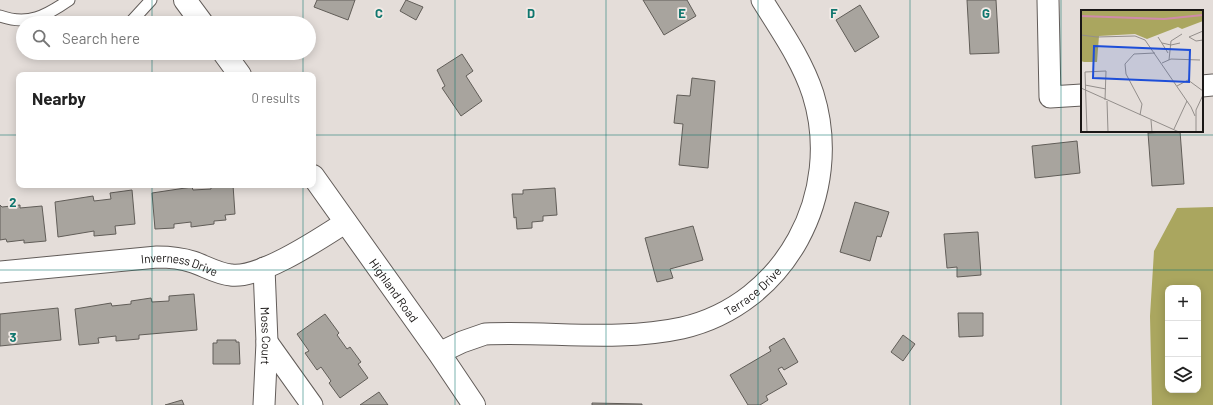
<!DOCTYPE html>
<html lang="en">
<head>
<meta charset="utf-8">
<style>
  body { margin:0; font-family:Barlow,sans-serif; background:#f6f6f6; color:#222 }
  .controls { position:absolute; right:12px; bottom:12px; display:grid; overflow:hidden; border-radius:8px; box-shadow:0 2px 10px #0003 }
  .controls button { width:36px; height:36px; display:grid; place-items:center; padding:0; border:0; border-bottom:1px solid #e0e0e0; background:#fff; color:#222; font:20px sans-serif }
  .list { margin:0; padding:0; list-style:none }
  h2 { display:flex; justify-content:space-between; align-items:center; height:52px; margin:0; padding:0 16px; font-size:17px }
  h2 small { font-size:13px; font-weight:400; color:#767676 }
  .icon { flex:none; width:22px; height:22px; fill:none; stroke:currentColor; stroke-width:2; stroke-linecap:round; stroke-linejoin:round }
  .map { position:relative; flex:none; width:1213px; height:405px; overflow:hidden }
  .search { position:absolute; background:#fff; box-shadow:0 2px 10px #0003; left:16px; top:16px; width:300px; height:44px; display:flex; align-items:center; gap:10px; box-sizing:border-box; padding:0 14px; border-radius:22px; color:#767676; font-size:15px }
  .panel { position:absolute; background:#fff; box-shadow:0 2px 10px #0003; left:16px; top:72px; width:300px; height:116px; border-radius:8px }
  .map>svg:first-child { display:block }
</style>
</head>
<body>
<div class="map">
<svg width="1213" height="405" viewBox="0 0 1213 405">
  <rect width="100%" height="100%" fill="#e4ddd9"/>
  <!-- forest -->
  <path fill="#aaa65f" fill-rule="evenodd" d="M 1213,207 L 1213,405 L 1152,405 L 1150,316 L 1154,251 L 1177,208 ZM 1168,288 L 1198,288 L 1198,390 L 1168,390 Z"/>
  <!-- building -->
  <path fill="#a8a49e" stroke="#615d58" d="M 317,0 L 355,0 L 348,20 L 314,7 Z
    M 406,0 L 423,7 L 416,20 L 400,11 Z
    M 643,0 L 687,0 L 696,16 L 664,35 Z
    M 967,0 L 996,0 L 999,53 L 970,54 Z
    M 860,5 L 879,37 L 855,52 L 836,20 Z
    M 462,54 L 473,71 L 466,76 L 482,101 L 461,116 L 442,88 L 445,86 L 437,70 Z
    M 692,78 L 715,81 L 708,168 L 679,165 L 683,124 L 674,123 L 677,95 L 690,96 Z
    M 1180,131 L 1184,184 L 1152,186 L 1148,133 Z
    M 1077,141 L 1080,173 L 1035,178 L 1032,146 Z
    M 211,185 L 233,185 L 235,214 L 225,215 L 226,220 L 214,221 L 214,224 L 191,227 L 191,222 L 174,224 L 174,228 L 155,229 L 152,193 L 192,187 L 193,190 L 211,189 Z
    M 555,188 L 557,215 L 543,216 L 543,221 L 532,222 L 532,228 L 517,229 L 516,217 L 514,218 L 512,194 L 523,194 L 523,190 Z
    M 132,190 L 135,224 L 115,226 L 116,234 L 94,236 L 94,231 L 58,237 L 55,202 L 93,196 L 94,201 L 111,199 L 110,193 Z
    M 855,202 L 889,212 L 881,237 L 877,236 L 870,261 L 840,252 Z
    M 0,205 L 2,207 L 20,205 L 20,208 L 42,206 L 46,241 L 24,243 L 24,240 L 7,242 L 6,239 L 0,240 Z
    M 693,226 L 703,260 L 670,269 L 673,278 L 657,282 L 645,238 Z
    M 978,232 L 981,275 L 957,277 L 957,267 L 947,268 L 944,234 Z
    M 194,294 L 197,330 L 139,335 L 139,339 L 116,341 L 116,336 L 98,338 L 99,343 L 79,345 L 75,309 L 111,303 L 112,306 L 131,304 L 131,301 L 151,298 L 152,302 L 169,301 L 169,296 Z
    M 58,308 L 61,340 L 0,346 L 0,314 Z
    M 958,313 L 983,313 L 983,336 L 959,337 Z
    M 325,314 L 339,333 L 337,335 L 347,349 L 350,347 L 361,362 L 358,364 L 368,378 L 340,398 L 329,383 L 331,381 L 321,367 L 317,370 L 305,353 L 309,351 L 297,334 Z
    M 903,335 L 915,344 L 903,361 L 891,352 Z
    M 784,338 L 798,362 L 784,370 L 782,367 L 778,369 L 787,384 L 766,396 L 768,400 L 760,405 L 748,405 L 730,375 L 771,351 L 769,347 Z
    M 217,340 L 236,340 L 236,342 L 239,342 L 240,364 L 213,364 L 213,343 L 217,343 Z
    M 379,392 L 388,405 L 360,405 Z
    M 182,400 L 184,405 L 165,405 Z
    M 592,403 L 642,404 L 642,405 L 592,405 Z"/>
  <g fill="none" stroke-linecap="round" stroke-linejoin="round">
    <defs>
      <path id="lane" d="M 0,16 C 28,26 46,16 69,0
        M 130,23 L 151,0"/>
      <g id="street">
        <path d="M 1048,0 L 1050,97 L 1082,95"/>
        <path d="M 1202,86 L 1213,85"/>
        <path id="s1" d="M 264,268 L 267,342 L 264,405"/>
        <path id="s2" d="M 0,272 L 157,257 C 169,257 181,258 193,262 C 205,266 218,274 231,275 C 260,279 321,238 346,222"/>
        <path d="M 267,342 L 312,405"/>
        <path id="s3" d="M 439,353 L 462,342 L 485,334 C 550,331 618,342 682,328 C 786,304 844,193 813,94 C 802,60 780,29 762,0"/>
      </g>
      <g id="secondary">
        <path d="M 185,0 L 202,23"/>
        <path d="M 224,53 L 240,75"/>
        <path id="s4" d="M 313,176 L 439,353 L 474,405"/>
      </g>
    </defs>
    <!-- lane casing -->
    <use href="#lane" stroke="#625c59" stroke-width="13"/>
    <!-- street casing -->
    <use href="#street" stroke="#625c59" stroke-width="23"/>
    <!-- secondary casing -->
    <use href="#secondary" stroke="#625c59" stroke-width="24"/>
    <!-- lane -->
    <use href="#lane" stroke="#fff" stroke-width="11"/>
    <!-- street -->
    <use href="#street" stroke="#fff" stroke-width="21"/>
    <!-- secondary -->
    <use href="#secondary" stroke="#fff" stroke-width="22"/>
  </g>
  <!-- grid -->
  <path fill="none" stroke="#0f766e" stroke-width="1" stroke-opacity="0.55" d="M 152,0 L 152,23M 303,0 L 303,23M 455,0 L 455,405M 606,0 L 606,405M 758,0 L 758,405M 910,0 L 910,405M 1061,0 L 1061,405M 152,53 L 152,75M 303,53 L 303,75M 0,135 L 19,135M 313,135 L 1213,135M 152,185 L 152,405M 303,185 L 303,405M 0,270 L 1213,270"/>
  <g text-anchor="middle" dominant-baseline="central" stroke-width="3.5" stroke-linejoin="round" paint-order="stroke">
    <!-- street labels -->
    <g font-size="12" fill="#1a1716" stroke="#f2eae6">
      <text stroke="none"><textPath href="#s2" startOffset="181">Inverness Drive</textPath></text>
      <text stroke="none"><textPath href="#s3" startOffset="328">Terrace Drive</textPath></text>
      <text stroke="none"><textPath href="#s4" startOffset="140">Highland Road</textPath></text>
      <text stroke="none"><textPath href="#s1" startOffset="68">Moss Court</textPath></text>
    </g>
  </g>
  <!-- overview -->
  <g transform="translate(1081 10)">
    <rect width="122" height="122" fill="#e4ddd9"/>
    <path d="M 0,0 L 122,0 L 122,11 L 101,19 L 97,17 L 66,29 L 54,24 L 18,26 L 16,52 L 3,52 L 0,51 Z" fill="#aaa65f"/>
    <path fill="none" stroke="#d08baa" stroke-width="2" d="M 0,6 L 83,9 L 122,5"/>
    <path fill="none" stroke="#938e8b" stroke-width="1" d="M 122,21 L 108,27 L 115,31 L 122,30M 0,25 L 16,27 L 54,26 L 64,30 L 110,97 L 114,106M 77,27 L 87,43M 81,33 L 90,35 L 99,33M 88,50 L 90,31 L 101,24M 81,53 L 90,49 L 119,50M 4,75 L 25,79M 96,76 L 107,70 L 122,81M 0,78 L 98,122M 26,91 L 27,122M 59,105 L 61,94 L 45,64 L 44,54 L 53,44 L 74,43M 70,110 L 71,122M 93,119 L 106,91M 6,122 L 4,62 L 25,61 L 24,90M 115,122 L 115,100 L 122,85"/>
    <path fill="#1d4ed8" fill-opacity="0.15" stroke="#1d4ed8" stroke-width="2" d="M 13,36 L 109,40 L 108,72 L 12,68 Z"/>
    <rect width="122" height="122" fill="none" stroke="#1a1716" stroke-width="2"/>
  </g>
  <g font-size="13" text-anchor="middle" font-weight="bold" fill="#0f766e" stroke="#f2eae6" stroke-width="3.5" stroke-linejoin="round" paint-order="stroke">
    <text x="379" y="18">C</text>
    <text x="531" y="18">D</text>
    <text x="682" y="18">E</text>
    <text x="834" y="18">F</text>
    <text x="986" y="18">G</text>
    <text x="13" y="207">2</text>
    <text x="13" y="342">3</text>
  </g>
</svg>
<div class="controls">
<button>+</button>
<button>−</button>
<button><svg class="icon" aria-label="layers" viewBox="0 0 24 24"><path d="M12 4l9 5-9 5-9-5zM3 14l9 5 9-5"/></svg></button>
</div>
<div class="search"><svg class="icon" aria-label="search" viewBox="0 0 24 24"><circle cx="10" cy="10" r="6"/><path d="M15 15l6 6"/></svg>Search here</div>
<section class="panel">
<h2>Nearby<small>0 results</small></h2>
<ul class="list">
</ul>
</section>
</div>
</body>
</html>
